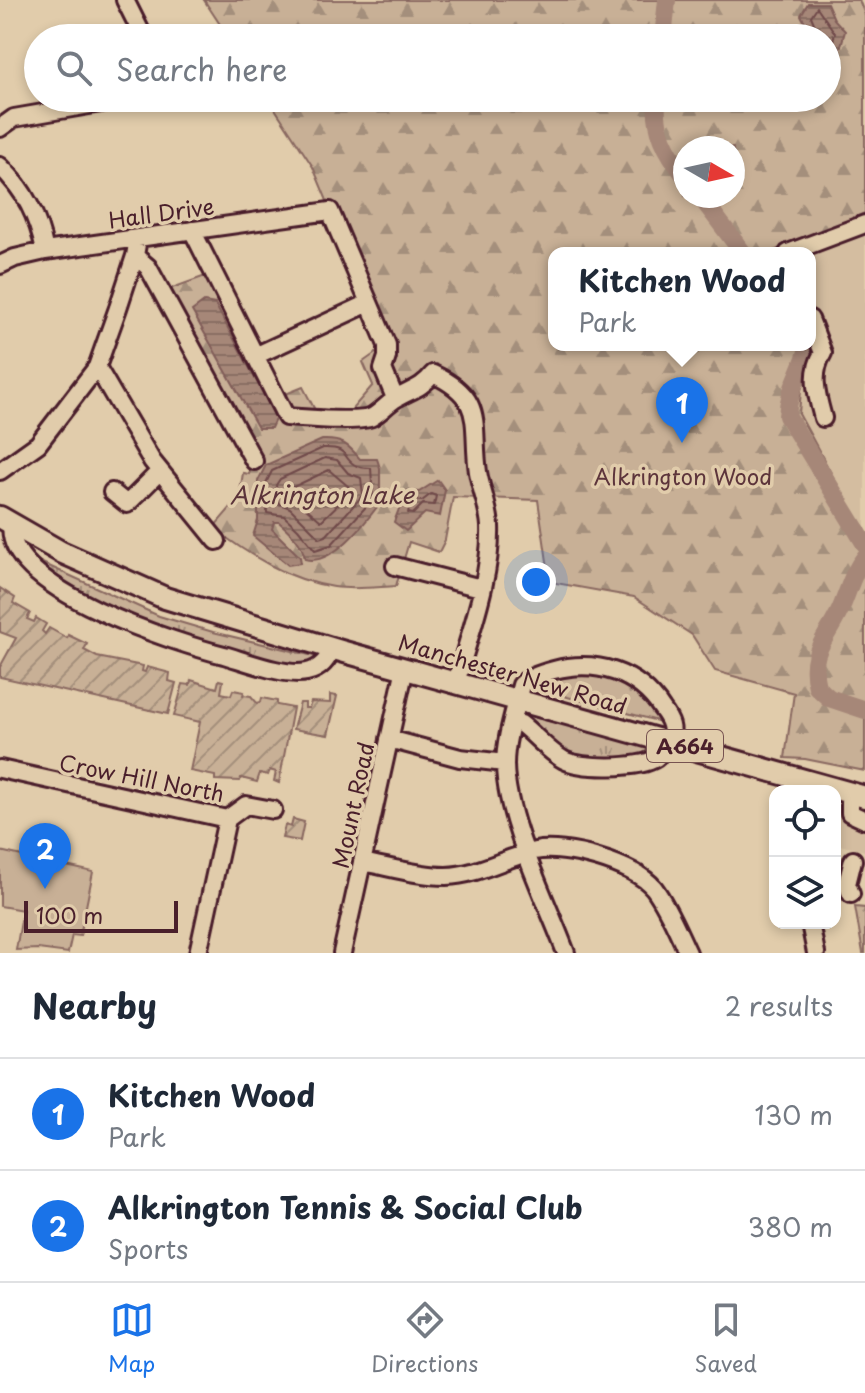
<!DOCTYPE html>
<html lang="en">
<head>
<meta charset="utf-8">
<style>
  body { margin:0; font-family:"Playpen Sans",sans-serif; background:#f2f2f3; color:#1f2937 }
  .controls { position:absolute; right:24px; bottom:24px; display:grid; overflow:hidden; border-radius:16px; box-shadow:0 4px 12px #0003 }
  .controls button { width:72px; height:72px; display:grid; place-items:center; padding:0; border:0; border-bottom:2px solid #e0e1e3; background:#fff; color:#1f2937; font:40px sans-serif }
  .compass { position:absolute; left:673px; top:136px; width:72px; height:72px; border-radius:50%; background:#fff; box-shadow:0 4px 12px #0003; rotate:99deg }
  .scale { position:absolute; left:24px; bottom:20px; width:154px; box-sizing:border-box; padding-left:8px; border:4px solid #4a1f2b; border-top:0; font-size:22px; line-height:28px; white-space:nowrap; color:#4a1f2b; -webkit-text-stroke:6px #e1ccab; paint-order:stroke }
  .you { position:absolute; left:536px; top:582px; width:28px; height:28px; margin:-20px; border:6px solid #fff; border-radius:50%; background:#1a73e8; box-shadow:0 0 0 12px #1a73e833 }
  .badge { display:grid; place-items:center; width:52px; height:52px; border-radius:50%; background:#1a73e8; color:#fff; font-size:26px; font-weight:700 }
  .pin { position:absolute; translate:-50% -66px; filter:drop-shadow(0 2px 4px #0008) }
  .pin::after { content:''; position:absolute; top:42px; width:28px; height:24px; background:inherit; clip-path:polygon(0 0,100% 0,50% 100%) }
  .popup { position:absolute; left:548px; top:247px; width:268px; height:104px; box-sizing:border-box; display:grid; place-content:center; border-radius:16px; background:#fff; filter:drop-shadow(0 2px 6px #0005); font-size:26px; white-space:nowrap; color:#747a83 }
  .popup b { font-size:30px; color:#1f2937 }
  .popup::after { content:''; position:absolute; left:50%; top:100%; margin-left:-16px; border:16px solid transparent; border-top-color:#fff }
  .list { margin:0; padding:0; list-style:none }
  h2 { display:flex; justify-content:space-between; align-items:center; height:104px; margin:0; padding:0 32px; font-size:34px }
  h2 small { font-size:26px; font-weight:400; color:#747a83 }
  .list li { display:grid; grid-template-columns:52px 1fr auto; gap:24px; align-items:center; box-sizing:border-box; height:112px; padding:0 32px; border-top:2px solid #e0e1e3 }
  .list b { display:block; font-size:30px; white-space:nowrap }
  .list p { margin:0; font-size:26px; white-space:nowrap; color:#747a83 }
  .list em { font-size:26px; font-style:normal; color:#747a83 }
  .icon { flex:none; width:44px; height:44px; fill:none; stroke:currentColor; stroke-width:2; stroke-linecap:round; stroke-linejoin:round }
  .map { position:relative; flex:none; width:865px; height:953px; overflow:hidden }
  .search { position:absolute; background:#fff; box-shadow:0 4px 12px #0003; left:24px; right:24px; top:24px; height:88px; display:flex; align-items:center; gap:20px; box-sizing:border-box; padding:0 28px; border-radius:44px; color:#747a83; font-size:30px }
  .sheet { height:328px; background:#fff }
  nav { display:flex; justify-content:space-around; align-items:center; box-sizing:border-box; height:112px; border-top:2px solid #e0e1e3; background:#fff; font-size:22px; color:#747a83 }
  nav a { display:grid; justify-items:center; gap:4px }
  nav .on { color:#1a73e8 }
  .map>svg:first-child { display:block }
</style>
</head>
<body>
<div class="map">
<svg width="865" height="953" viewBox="0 0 865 953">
  <defs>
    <pattern id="grass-tufts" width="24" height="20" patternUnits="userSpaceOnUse" patternTransform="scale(2)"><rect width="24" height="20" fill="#c8b096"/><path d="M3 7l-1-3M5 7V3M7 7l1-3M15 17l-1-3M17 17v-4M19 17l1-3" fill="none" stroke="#a48f7b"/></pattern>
    <pattern id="forest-firs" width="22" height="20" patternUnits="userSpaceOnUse" patternTransform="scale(2)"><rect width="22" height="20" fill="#c8b096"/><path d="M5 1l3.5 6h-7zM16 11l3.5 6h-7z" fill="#a48f7b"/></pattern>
    <pattern id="garden-furrows" width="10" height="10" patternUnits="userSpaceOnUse" patternTransform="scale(2)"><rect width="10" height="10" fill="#c8b096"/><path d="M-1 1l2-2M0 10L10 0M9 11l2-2" fill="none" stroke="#a48f7b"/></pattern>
    <pattern id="water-rules" width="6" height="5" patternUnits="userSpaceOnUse" patternTransform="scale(2)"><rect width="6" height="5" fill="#a68778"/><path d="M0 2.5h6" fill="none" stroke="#896e63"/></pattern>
  </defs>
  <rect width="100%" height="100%" fill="#e1ccab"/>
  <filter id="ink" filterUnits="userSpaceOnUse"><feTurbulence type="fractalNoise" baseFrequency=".0125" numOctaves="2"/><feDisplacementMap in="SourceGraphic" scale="16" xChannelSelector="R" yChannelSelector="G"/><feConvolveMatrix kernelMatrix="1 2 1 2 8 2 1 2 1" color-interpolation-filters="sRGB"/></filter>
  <g filter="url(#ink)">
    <!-- built -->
    <path fill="#d4bda0" d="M 865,215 L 865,528 L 855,517 L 799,414 L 801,390 L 814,353 L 810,331 L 810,253 L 769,253 Z
      M 835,799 L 865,809 L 865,851 L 835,844 Z"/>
    <!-- grass -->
    <path fill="url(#grass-tufts)" stroke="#896860" stroke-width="2" d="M 18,552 L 159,616 L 213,632 L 318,657 L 325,664 L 307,673 L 71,603 L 25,574 Z
      M 585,670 L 643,693 L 665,723 L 526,686 L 550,674 Z
      M 520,714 L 653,746 L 633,760 L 602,763 L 564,753 L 535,730 Z"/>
    <!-- forest -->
    <path fill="url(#forest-firs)" stroke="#896860" stroke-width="2" fill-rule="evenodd" d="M 204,0 L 859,0 L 865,15 L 865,213 L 769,253 L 554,253 L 554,345 L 810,345 L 810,331 L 814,353 L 801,390 L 799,414 L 855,517 L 865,528 L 865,771 L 805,759 L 785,758 L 794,693 L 715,671 L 692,635 L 634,597 L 550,582 L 538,500 L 453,497 L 445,540 L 439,552 L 409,542 L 396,586 C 376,587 355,590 334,587 C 288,580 249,555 213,528 L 239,498 L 243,473 L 249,474 L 253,461 L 161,292 L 211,274 L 278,397 L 303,387 L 315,410 L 347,415 L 373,385 L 363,362 L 387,345 L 313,167 L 268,98 L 827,98 L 827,38 L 229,38 ZM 685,148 L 733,148 L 733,196 L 685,196 Z
      M 855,907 L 865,908 L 865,953 L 863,953 Z"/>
    <!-- park -->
    <path fill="#c8b096" stroke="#896860" stroke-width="2" d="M 0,851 L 93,872 L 80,936 L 72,935 L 68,953 L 38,949 L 16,950 L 23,910 L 0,906 Z"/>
    <!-- garden -->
    <path fill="url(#garden-furrows)" stroke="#896860" stroke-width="2" d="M 0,588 L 15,598 L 13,603 L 30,613 L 27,619 L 34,622 L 36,618 L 46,624 L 42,631 L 45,634 L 49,628 L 67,638 L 68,635 L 87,644 L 84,650 L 97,657 L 143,666 L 142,671 L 145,672 L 147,667 L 170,673 L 169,681 L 176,683 L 168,714 L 0,677 L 0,667 L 16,638 L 0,632 Z
      M 191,680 L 217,688 L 219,680 L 223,681 L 221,693 L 231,695 L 233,690 L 244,692 L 243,695 L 251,696 L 257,703 L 261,702 L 262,698 L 277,701 L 277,705 L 293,708 L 279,783 L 274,781 L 276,772 L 270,770 L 268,775 L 260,773 L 257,782 L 241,778 L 240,781 L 215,780 L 215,776 L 190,771 L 200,722 L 174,716 L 183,684 L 190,685 Z
      M 330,695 L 337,696 L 328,735 L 293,729 L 300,703 L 305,703 L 305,708 L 309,708 L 311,702 L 330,703 Z
      M 293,819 L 304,822 L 300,841 L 282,838 L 285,825 L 291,827 Z"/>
    <!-- water -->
    <path fill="url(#water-rules)" stroke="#815d59" stroke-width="2" d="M 808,3 L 827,3 L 834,19 L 845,31 L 839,53 L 827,49 L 827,38 L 813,38 L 801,15 Z
      M 204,302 L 215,304 L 276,417 L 271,428 L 258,428 L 192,311 Z
      M 322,440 C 341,439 348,444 360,459 L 377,459 L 380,468 L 380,503 C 366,522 332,567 305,559 C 302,542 291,533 279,522 L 274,522 L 272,529 L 300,557 L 301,563 L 288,565 L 253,536 L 258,520 L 258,481 L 266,465 Z
      M 438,480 L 445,490 L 440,516 L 425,513 L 406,531 L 394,522 L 406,491 L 419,492 Z"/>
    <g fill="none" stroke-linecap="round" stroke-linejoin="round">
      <!-- shore -->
      <path stroke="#6f494a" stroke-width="2" d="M 820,38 L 811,16 L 817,7 L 835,33 L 833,41 L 827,42
        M 323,448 C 351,447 341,459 357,466 C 362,468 367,468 371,468 L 373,499 L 331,545 L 315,550 L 298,529 L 284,516 L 267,513 L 266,483 L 272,471 Z
        M 325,458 L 337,460 L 348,473 L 361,478 L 363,495 L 326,536 L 320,538 L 290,508 L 278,503 L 276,485 L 280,479 Z
        M 329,470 L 349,487 L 351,492 L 321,521 L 290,494 L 289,489 Z
        M 431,494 L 436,496 L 434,505 L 423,504 L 413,514 L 408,513 L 411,500 L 422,501 Z"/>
      <!-- river -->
      <path stroke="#a68778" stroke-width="18" d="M 663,38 L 667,0
        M 657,98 C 654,130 666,151 685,176
        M 700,196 L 743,253
        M 809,345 C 802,373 789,386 787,416 L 865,544
        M 865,557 C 853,572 850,586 843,603 C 831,636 807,648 817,687 L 829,698 L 865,710"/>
      <defs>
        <path id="minor" d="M 125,0 L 144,38
          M 0,128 L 14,118 L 130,98
          M 0,166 C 25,190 38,217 45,251
          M 192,230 L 286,417 C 304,418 360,423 372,417 C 381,412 388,403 397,398 C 411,390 422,388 433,374 C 487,399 471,425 478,472 C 481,490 489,508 490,526 C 492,576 469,635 456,683
          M 788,253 L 865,224
          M 135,256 L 148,267 L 254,461
          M 0,265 L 15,258 L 45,251 L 330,211 L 387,345 L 387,357 L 383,369 L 395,398
          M 810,319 L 823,353 C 810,374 817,396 823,418
          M 255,356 L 369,303
          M 97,367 L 152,461 L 217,541
          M 0,471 L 38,444 L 97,367 L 118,308 L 135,256 L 138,238
          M 112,492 L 127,504 L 160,471
          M 12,523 C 0,590 184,645 224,655 C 245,661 286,677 307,672 C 321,669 327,660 333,648
          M 395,566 L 481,588
          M 513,722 L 521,724 C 535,735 549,752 564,760 C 581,769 640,769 656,758 C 661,754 662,746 663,741
          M 389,739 L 460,758 L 505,763
          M 0,769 L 227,819
          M 850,792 L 850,813 L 865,820
          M 227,819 L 246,805 L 273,810
          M 362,862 C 389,867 418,876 446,876 C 479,875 504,858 535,851 C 565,845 633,863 654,888 C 668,907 678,932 688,953
          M 851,894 L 847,884 L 853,860
          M 810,923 L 816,953
          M 198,953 L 227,819
          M 342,953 L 405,668
          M 566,953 C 546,899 506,821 505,765 C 505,739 515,710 521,685 C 529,677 542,673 554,670 C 596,659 638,672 662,709 C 671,721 674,728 670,743"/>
        <path id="major" d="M 0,517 L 61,552 L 165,598 L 341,651 L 865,797"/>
      </defs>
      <!-- minor casing -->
      <use href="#minor" stroke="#4a1f2b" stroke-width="22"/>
      <!-- major casing -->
      <use href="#major" stroke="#4a1f2b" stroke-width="26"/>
      <!-- minor -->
      <use href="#minor" stroke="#e1ccab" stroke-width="16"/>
      <!-- major -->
      <use href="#major" stroke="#e1ccab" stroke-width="20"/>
    </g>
  </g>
  <g text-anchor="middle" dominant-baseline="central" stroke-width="7" stroke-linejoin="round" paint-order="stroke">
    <!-- shield labels -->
    <rect fill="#e1ccab" stroke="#775351" stroke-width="2" x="647" y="730" width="76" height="32" rx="6"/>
    <g font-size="20" font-weight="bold" fill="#4a1f2b">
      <text x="685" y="746">A664</text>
    </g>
    <!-- street labels -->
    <g font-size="22" fill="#4a1f2b" stroke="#e1ccab">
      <text transform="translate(161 212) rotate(-8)">Hall Drive</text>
      <text transform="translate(513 673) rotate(16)">Manchester New Road</text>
      <text transform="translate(142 777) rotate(11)">Crow Hill North</text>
      <text transform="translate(352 805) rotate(-78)">Mount Road</text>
    </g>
    <!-- park labels -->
    <g font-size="22" fill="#5d353b" stroke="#e1ccab">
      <text x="683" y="475">Alkrington Wood</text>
    </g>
    <!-- water labels -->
    <g font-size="24" font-style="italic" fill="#5c343a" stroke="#e1ccab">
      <text x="322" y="494">Alkrington Lake</text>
    </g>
  </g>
</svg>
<div class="controls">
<button><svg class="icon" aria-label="locate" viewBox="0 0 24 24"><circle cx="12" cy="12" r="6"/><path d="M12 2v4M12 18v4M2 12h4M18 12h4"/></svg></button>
<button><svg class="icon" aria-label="layers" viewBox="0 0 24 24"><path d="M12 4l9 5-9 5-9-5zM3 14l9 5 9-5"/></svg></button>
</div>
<svg class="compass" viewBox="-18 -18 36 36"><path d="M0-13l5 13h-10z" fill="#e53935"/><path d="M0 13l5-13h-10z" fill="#747a83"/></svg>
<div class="scale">100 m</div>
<div class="you"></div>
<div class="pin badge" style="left:682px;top:443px">1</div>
<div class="popup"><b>Kitchen Wood</b>Park</div>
<div class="pin badge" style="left:45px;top:889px">2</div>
<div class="search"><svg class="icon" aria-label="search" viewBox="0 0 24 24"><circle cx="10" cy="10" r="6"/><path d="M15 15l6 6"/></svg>Search here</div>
</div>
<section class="sheet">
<h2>Nearby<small>2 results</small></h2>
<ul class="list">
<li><span class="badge">1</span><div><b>Kitchen Wood</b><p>Park</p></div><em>130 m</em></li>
<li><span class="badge">2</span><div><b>Alkrington Tennis &amp; Social Club</b><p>Sports</p></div><em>380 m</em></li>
</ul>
</section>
<nav>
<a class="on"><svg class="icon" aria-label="map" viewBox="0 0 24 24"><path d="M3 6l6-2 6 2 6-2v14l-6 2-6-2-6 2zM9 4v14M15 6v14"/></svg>Map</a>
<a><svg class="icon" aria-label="directions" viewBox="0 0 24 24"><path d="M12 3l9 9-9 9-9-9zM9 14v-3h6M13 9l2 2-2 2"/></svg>Directions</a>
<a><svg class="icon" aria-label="saved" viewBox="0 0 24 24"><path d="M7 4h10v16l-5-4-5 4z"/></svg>Saved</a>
</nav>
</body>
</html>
